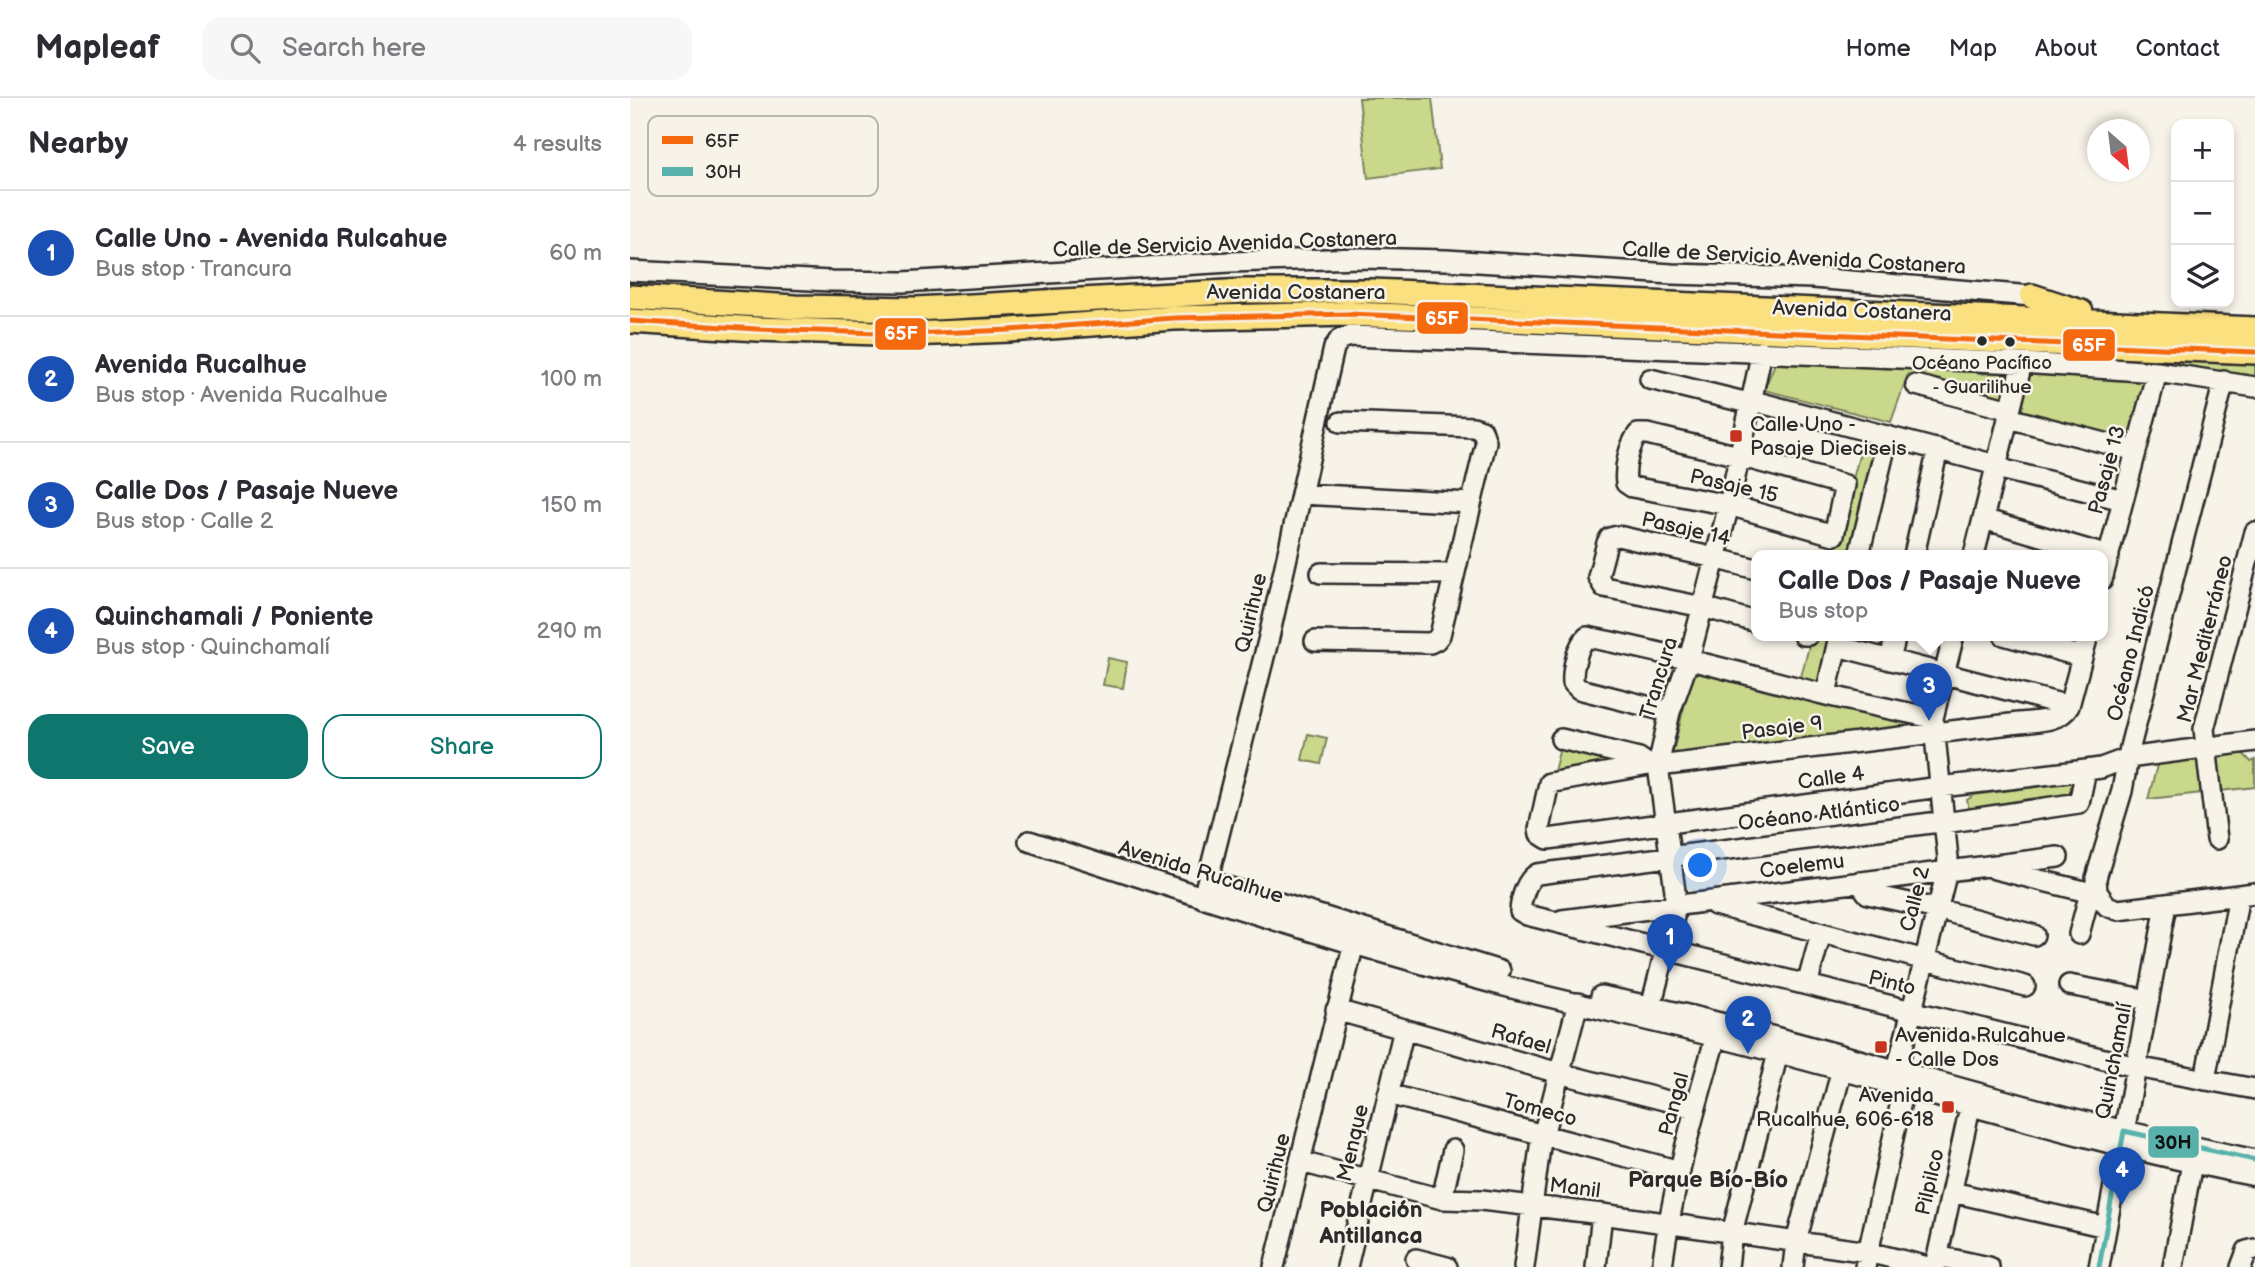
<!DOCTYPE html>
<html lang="en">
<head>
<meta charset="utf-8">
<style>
  body { margin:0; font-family:"Balsamiq Sans",sans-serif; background:#f7f7f7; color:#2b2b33 }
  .controls { position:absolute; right:21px; top:21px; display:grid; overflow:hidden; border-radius:14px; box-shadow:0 4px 10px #0003 }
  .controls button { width:63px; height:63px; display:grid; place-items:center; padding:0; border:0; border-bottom:2px solid #e1e1e2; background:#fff; color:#2b2b33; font:35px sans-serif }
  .compass { position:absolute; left:1457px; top:21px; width:63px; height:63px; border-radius:50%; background:#fff; box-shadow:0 4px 10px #0003; rotate:152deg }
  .you { position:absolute; left:1071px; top:768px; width:24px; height:24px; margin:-18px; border:5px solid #fff; border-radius:50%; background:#1a73e8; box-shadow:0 0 0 10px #1a73e833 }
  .badge { display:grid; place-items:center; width:46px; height:46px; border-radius:50%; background:#0f766e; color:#fff; font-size:23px; font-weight:700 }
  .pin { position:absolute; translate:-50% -58px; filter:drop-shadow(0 2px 4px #0008) }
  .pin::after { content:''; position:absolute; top:37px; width:24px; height:21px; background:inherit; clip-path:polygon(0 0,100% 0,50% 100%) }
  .popup { position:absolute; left:1121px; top:452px; width:357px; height:91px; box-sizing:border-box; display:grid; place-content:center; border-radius:14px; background:#fff; filter:drop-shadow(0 2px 5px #0005); font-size:23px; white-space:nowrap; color:#7c7c81 }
  .popup b { font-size:26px; color:#2b2b33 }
  .popup::after { content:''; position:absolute; left:50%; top:100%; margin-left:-14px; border:14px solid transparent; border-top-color:#fff }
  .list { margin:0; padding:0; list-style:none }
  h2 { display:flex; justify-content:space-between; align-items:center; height:91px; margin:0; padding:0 28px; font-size:30px }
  h2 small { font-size:23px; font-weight:400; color:#7c7c81 }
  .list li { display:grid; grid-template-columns:46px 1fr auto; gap:21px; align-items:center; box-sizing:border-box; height:126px; padding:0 28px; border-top:2px solid #e1e1e2 }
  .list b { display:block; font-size:26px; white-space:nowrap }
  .list p { margin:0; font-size:23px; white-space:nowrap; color:#7c7c81 }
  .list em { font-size:23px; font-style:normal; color:#7c7c81 }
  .actions { display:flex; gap:14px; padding:21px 28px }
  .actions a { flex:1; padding:16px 0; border:2px solid #0f766e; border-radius:21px; text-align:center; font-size:24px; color:#0f766e }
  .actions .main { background:#0f766e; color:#fff }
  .icon { flex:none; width:38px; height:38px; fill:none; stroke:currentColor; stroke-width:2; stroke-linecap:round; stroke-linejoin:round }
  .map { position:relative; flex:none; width:1625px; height:1169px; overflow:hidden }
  header { display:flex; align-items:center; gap:42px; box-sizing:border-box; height:98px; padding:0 35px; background:#fff; border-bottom:2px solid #e1e1e2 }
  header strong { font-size:33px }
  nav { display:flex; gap:38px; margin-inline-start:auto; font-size:24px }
  .search { width:490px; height:63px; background:#f7f7f7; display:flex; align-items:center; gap:18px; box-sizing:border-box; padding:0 24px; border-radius:21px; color:#7c7c81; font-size:26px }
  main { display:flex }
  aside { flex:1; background:#fff }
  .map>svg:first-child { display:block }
</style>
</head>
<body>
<header>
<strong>Mapleaf</strong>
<div class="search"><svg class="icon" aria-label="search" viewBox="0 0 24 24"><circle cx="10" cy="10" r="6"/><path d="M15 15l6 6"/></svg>Search here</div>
<nav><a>Home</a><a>Map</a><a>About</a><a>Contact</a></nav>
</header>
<main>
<aside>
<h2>Nearby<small>4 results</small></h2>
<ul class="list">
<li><span class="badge" style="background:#1a4fb4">1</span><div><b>Calle Uno - Avenida Rulcahue</b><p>Bus stop · Trancura</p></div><em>60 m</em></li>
<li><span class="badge" style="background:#1a4fb4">2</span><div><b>Avenida Rucalhue</b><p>Bus stop · Avenida Rucalhue</p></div><em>100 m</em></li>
<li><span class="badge" style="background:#1a4fb4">3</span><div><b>Calle Dos / Pasaje Nueve</b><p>Bus stop · Calle 2</p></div><em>150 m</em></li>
<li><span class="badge" style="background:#1a4fb4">4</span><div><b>Quinchamali / Poniente</b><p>Bus stop · Quinchamalí</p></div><em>290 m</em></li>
</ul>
<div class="actions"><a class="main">Save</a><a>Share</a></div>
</aside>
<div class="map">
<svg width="1625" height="1169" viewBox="0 0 1625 1169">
  <rect width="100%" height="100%" fill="#f7f3e8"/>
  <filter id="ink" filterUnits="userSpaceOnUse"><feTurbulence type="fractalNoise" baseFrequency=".0143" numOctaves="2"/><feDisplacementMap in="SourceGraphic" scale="14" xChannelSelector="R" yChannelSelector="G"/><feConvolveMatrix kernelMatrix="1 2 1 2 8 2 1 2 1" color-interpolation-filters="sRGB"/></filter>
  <g filter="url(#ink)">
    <!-- green -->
    <path fill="#cad88c" stroke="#7a825c" stroke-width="2" d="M 729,0 L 802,0 L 810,71 L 738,80 Z
      M 1546,258 L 1625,262 L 1625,280 L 1547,266 Z
      M 1146,263 L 1337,271 L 1354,276 L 1372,272 L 1379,276 L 1372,301 L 1278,276 L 1261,324 L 1134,292 Z
      M 1397,275 L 1515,280 L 1501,342 L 1387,314 Z
      M 1234,339 L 1254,344 L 1224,457 L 1203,457 Z
      M 1182,537 L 1203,537 L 1189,591 L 1169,586 Z
      M 478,560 L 497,564 L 493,590 L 473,587 Z
      M 1063,572 L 1302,626 L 1041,662 Z
      M 678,636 L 697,640 L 691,666 L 672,662 Z
      M 931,646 L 988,664 L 923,677 Z
      M 1610,652 L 1621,664 L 1625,662 L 1625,689 L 1518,701 L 1529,660 Z
      M 1441,684 L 1447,685 L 1443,699 L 1342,715 L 1339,711 L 1337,702 L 1344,697 Z"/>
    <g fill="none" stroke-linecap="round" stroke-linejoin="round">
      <defs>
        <path id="minor" d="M 0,173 L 201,183 L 273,184 L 600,164 L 730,160 L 816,162 L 1042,176 L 1183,180 L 1402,198
          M 1020,281 L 1110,303 L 1131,305 L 1366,367 L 1378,373 L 1493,402
          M 1286,287 L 1380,312
          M 1378,320 L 1506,353
          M 1008,336 L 1017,336 L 1109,358 L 1215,387 L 1204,437 L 1099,407 L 1002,389 L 996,385 C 994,369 999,348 1008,336 Z
          M 671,396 L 841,405
          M 1353,421 L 1479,458
          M 1229,457 L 1258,338
          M 1284,457 L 1308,351
          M 1344,457 L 1392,265
          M 1126,471 L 1085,460 L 988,438 L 980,440 L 977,445 L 968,479 L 974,489 L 1073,509 L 1126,524
          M 691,475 L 824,476
          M 1472,482 L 1527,274
          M 1173,537 L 1178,537
          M 1374,537 L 1452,559
          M 1458,537 L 1439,608 C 1430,624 1406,623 1389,625 L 1028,668 L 1019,667 L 919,685 L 909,731 L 910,736 L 918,741 L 1302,690 L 1456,672 L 1471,670 L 1498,660 L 1625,643
          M 685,543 L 800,545 L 806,542 L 810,537 L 856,344 L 852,332 L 843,329 L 711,324
          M 1207,548 L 1439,608
          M 1260,562 L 1266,537
          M 1196,596 L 1209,538
          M 1040,614 L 949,591 L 943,585 C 942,572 947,548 957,539 C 1036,554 1114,576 1193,596 C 1229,605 1266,612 1303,620
          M 931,641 L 1009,660 L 1019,667
          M 1456,672 L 1449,705 L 1314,725 L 1301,725 L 907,776 C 896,782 891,801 890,813 L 897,817 L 1506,969 L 1625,991
          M 1587,741 L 1574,631 L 1625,434
          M 399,743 C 559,795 719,848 882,890 C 971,912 1060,931 1149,955 C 1308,997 1464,1046 1625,1078
          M 1365,771 L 1454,793 L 1467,794
          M 578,783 L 870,873
          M 1229,784 L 1238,796 L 1307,811 L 1404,837
          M 1467,794 L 1477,808 L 1488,812 L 1625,795
          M 573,800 L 639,539 L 704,250 L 710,241 L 721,238 L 1392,265 L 1527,274 L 1625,289
          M 1085,807 L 1395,888
          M 932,822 L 1428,759
          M 1449,836 L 1457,806 L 1467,794 L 1466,780 L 1492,693 L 1500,649 L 1594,283
          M 1177,887 L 1191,835
          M 1439,887 L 1519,902
          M 971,898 C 1117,927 1259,972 1403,1010 C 1476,1030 1551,1046 1625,1062
          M 706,912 L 929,975 L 1065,1010
          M 1018,920 L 1044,819 L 1045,793 L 1028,668 L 1040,614 L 1059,561 L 1099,407 L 1132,253
          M 1575,982 L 1609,797
          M 758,996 L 1050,1073
          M 671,1064 L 812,1101 L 851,1102 L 972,1116 L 1238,1154 L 1298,1169
          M 1322,1094 L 1476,1129
          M 812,1101 L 823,1052
          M 1307,1158 L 1359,1169
          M 786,1161 L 817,1169
          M 644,1169 L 727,833
          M 717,1169 L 774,931
          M 894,1169 L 910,1049 L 948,905
          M 966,1169 L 972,1116
          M 1032,1169 C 1042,1091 1064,1014 1086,938
          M 1098,1169 L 1102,1135 L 1148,955
          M 1163,1169 L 1166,1144 L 1212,971
          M 1235,1169 L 1274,990 L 1267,972 L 1317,773 L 1318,760 L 1303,620 L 1324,537
          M 1305,1169 L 1340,1009
          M 1469,1169 L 1536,807
          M 1543,1169 L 1562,1065
          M 1611,1169 L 1617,1153 L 1625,1151"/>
        <path id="major" d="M 1402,198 L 1451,214
          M 0,199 L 165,209 L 286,211 L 615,193 L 742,193 L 1625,231
          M 0,223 L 127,231 L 279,236 L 380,232 L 544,220 L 719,216 L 1007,227 L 1625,254"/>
      </defs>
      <!-- minor casing -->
      <use href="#minor" stroke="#2b2b2b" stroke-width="24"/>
      <!-- major casing -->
      <use href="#major" stroke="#2b2b2b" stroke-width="28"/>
      <!-- minor -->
      <use href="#minor" stroke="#f7f3e8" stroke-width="19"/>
      <!-- major -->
      <use href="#major" stroke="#fbe080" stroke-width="23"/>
      <defs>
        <path id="bus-1" d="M 0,223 L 127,231 L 279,236 L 380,232 L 544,220 L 719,216 L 1625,254"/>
        <path id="bus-2" d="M 1469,1169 L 1494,1033 L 1625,1062"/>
      </defs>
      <!-- bus-1 casing -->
      <use href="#bus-1" stroke="#f7f3e8" stroke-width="10"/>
      <!-- bus-2 casing -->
      <use href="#bus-2" stroke="#f7f3e8" stroke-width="10"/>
      <!-- bus-1 -->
      <use href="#bus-1" stroke="#f56a0f" stroke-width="5"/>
      <!-- bus-2 -->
      <use href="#bus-2" stroke="#58b2ab" stroke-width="5"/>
    </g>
  </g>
  <!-- markers -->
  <g fill="#2b2b2b" stroke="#f7f3e8" stroke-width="2.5">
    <circle cx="1352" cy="243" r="6"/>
    <circle cx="1380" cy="244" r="6"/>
  </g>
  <g fill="#c8321e" stroke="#f7f3e8" stroke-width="2.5">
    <rect x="1099" y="331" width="14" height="14" rx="3.5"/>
    <rect x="1244" y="942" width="14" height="14" rx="3.5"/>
    <rect x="1311" y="1002" width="14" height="14" rx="3.5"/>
  </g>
  <g text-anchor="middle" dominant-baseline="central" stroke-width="5" stroke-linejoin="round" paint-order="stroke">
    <!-- bus labels -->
    <g font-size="19" fill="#2b2b2b" stroke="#f7f3e8">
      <text x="1352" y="265">Océano Pacífico<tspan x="1352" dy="24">- Guarilihue</tspan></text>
    </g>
    <!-- street labels -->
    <g font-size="21" fill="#2b2b2b" stroke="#f7f3e8">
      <text transform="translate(595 146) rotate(-2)">Calle de Servicio Avenida Costanera</text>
      <text transform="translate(1164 160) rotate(3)">Calle de Servicio Avenida Costanera</text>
      <text x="666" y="194">Avenida Costanera</text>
      <text transform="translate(1232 213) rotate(2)">Avenida Costanera</text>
      <text transform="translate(1477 372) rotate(-75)">Pasaje 13</text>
      <text transform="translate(1104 388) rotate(13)">Pasaje 15</text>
      <text transform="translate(1056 431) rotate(13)">Pasaje 14</text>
      <text transform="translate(621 515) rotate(-77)">Quirihue</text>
      <text transform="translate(1575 541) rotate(-76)">Mar Mediterráneo</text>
      <text transform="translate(1501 555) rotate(-76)">Océano Indicó</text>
      <text transform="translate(1029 580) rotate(-73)">Trancura</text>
      <text transform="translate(1152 630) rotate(-7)">Pasaje 9</text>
      <text transform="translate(1201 680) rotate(-8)">Calle 4</text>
      <text transform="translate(1189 716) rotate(-7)">Océano Atlántico</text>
      <text transform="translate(1172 768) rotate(-7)">Coelemu</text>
      <text transform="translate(571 774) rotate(17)">Avenida Rucalhue</text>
      <text transform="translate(1285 801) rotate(-76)">Calle 2</text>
      <text transform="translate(1262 885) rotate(14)">Pinto</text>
      <text transform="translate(891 941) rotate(16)">Rafael</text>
      <text transform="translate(1484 963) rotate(-79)">Quinchamalí</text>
      <text transform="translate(1044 1006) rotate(-75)">Pangal</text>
      <text transform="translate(910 1012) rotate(15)">Tomeco</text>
      <text transform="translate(723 1045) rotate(-77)">Menque</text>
      <text transform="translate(644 1075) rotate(-76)">Quirihue</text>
      <text transform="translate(1300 1084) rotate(-77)">Pilpilco</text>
      <text transform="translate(945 1090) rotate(7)">Manil</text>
    </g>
    <!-- poi labels -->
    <g font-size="21" fill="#2b2b2b" stroke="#f7f3e8" text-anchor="start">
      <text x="1120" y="326">Calle Uno -<tspan x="1120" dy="24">Pasaje Dieciseis</tspan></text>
      <text x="1265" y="937">Avenida Rulcahue<tspan x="1265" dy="24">- Calle Dos</tspan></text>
      <text x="1304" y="997" text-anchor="end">Avenida<tspan x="1304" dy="24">Rucalhue, 606-618</tspan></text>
    </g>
    <!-- neighbourhood labels -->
    <g font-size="23" font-weight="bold" fill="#2b2b2b" stroke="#f7f3e8">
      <text x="1078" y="1082">Parque Bío-Bío</text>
      <text x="741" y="1112">Población<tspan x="741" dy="26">Antillanca</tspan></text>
    </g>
  </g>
  <!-- legend -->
  <rect x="18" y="18" width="230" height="80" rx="10" fill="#f7f3e8" stroke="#bab7af" stroke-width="2"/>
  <rect x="32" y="38" width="31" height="8" fill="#f56a0f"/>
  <rect x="32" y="69" width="31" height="9" fill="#58b2ab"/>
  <g font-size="19" fill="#2b2b2b">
    <text x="75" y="49">65F</text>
    <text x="75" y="80">30H</text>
  </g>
  <g stroke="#f7f3e8" stroke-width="2.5">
    <rect x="786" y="203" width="53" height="34" rx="7" fill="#f56a0f"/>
    <rect x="244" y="219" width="53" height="34" rx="7" fill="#f56a0f"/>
    <rect x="1432" y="230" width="54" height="34" rx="7" fill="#f56a0f"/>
    <rect x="1517" y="1027" width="53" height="34" rx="7" fill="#58b2ab"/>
  </g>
  <g font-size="19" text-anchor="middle" font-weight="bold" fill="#fff">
    <text x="812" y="227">65F</text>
    <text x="271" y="242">65F</text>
    <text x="1459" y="254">65F</text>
  </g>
  <g font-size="19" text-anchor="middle" font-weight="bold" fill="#111">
    <text x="1543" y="1051">30H</text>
  </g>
</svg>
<div class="controls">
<button>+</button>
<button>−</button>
<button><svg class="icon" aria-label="layers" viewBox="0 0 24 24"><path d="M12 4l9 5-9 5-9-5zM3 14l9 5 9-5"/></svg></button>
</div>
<svg class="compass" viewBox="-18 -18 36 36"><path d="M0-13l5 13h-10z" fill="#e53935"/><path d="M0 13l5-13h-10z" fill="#7c7c81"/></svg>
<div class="you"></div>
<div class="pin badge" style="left:1040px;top:874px;background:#1a4fb4">1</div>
<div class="pin badge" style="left:1118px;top:956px;background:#1a4fb4">2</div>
<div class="pin badge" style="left:1299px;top:623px;background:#1a4fb4">3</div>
<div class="popup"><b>Calle Dos / Pasaje Nueve</b>Bus stop</div>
<div class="pin badge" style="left:1492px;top:1107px;background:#1a4fb4">4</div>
</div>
</main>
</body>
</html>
